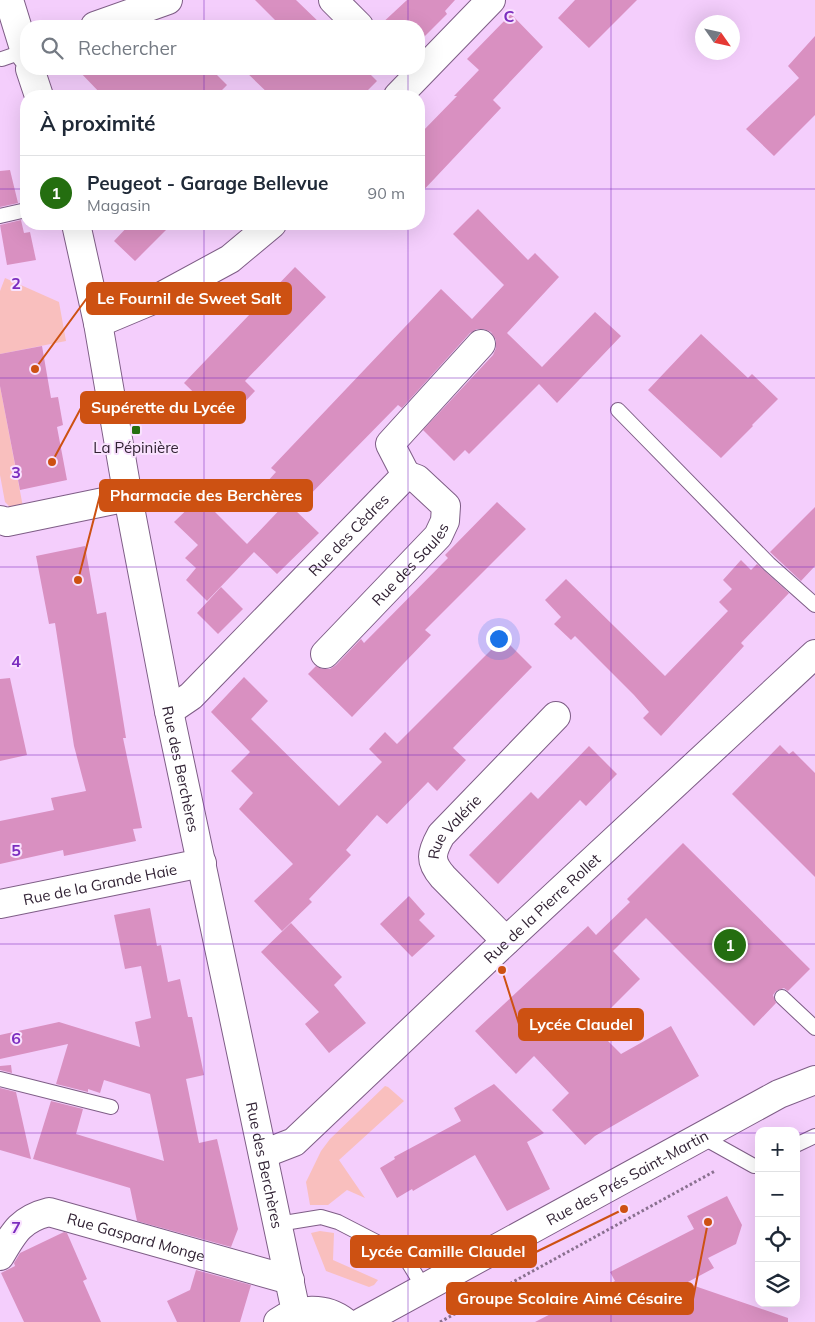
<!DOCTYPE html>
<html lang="fr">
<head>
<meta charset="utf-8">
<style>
  body { margin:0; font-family:Mulish,sans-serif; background:#f6f6f7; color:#1f2937 }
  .controls { position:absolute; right:15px; bottom:15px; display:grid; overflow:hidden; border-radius:10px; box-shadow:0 5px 20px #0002 }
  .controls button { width:45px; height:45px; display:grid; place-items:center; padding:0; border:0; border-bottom:1px solid #e0e1e3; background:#fff; color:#1f2937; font:25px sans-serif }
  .compass { position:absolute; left:695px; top:15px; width:45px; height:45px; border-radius:50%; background:#fff; box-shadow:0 5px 20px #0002; rotate:124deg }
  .you { position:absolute; left:498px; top:638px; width:18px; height:18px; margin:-12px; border:4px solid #fff; border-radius:50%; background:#1a73e8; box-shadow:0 0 0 8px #1a73e833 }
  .badge { display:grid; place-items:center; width:32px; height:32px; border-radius:50%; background:#246e10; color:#fff; font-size:16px; font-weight:700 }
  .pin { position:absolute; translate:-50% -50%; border:2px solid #fff; box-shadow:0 1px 5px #0006 }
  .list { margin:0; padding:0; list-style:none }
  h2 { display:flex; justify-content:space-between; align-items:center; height:65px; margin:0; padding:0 20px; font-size:21px }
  h2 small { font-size:16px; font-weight:400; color:#747a83 }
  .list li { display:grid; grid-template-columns:32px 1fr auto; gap:15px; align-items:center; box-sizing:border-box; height:75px; padding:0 20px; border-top:1px solid #e0e1e3 }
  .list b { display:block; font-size:19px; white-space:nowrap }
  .list p { margin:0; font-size:16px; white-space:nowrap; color:#747a83 }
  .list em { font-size:16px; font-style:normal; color:#747a83 }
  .icon { flex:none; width:28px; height:28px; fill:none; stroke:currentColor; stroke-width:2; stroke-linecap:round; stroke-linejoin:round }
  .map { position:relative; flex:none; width:815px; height:1322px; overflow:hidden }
  .search { position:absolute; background:#fff; box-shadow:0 5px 20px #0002; left:20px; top:20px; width:405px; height:55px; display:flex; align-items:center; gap:12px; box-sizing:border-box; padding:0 18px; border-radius:20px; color:#747a83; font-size:19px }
  .panel { position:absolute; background:#fff; box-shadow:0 5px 20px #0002; left:20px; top:90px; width:405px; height:140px; border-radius:20px }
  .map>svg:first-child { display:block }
</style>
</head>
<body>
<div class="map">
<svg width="815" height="1322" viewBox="0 0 815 1322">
  <rect width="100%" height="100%" fill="#f4cefc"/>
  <!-- green -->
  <path fill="#f9bfbe" d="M 5,278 L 59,302 L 66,341 L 0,354 L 0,291 Z
    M 0,386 L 23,507 L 11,508 L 5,502 L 0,475 Z
    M 385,1086 L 388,1087 L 404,1101 L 339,1160 L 365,1198 L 347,1190 L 328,1205 L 310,1205 L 306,1182 L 321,1151 L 330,1139 Z
    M 320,1231 L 334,1233 L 333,1260 L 378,1280 L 374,1285 L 369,1287 L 326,1271 L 311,1233 Z"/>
  <!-- building -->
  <path fill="#d990c1" d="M 255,0 L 296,0 L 323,26 L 281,26 Z
    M 407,0 L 455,0 L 445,11 L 447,14 L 419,42 L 419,26 L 379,26 Z
    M 575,0 L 637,0 L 589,48 L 558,18 Z
    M 511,14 L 543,47 L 493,100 L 501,108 L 419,195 L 419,135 L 457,96 L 454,96 L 479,70 L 467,59 Z
    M 815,36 L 815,115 L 774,156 L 746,129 L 799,78 L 788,66 Z
    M 77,69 L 211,69 L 227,85 L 216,96 L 103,96 Z
    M 245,69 L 365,69 L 377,81 L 362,96 L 271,96 L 244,70 Z
    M 10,170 L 18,203 L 0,207 L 0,171 Z
    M 478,209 L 528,260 L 535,253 L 559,277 L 507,333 L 542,367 L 595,312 L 621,336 L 557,403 L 539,384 L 469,454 L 465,450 L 454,461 L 423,430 L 493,355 L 496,348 L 496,340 L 491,332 L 484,329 L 477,329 L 470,333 L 402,408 L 398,405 L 295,510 L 319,533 L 277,574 L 254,552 L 207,601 L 186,580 L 196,568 L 185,558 L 198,545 L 174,522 L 200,497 L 247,544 L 287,502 L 267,482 L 276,472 L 271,468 L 441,289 L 472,319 L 504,285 L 453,234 Z
    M 21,220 L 24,233 L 30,232 L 36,260 L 7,265 L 0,225 Z
    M 130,224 L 172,224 L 135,261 L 114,241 Z
    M 295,267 L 326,297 L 245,381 L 255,391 L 225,423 L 184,383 Z
    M 701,334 L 748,378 L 752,374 L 778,399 L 752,425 L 753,426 L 721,458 L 648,390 Z
    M 42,346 L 51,398 L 58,397 L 63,425 L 57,427 L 67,480 L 20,490 L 0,386 L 0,354 Z
    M 497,502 L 526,529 L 425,630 L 431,635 L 352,717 L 308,674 L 316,666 L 322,669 L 330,669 L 336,665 L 361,639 L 364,643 L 448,558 L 445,555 Z
    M 815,507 L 815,566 L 801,581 L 770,552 Z
    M 85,546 L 97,614 L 106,612 L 126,738 L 123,738 L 142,828 L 133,829 L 136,841 L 64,856 L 63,850 L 0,864 L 0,821 L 54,810 L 51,798 L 86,791 L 74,746 L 55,623 L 49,624 L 36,556 Z
    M 741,560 L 751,570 L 757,564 L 789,593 L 741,643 L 744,646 L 661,736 L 643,718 L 649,712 L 634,695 L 575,636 L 571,640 L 554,624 L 561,617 L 545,600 L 566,579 L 665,676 L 728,611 L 719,602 L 732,589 L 723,580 Z
    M 221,587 L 243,609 L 218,634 L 197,613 Z
    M 503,638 L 532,667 L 453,748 L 466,760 L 437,791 L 428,782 L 387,824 L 377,815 L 346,850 L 351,855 L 309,899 L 312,902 L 282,931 L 254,901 L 293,864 L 239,809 L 253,793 L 231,771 L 250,752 L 211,712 L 244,677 L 268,701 L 251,719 L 339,806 L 382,762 L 369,749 L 385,732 L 397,744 Z
    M 10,678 L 27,755 L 0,761 L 0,679 Z
    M 780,745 L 789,754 L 793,751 L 815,773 L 815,877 L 732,794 Z
    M 589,746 L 617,774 L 586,806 L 580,800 L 498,884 L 469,855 L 531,792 L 538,799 Z
    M 683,843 L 810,969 L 788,991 L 784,988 L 776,991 L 773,995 L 776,1003 L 754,1026 L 646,918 L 613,951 L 640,979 L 593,1026 L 621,1054 L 671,1026 L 699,1076 L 595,1136 L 585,1145 L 552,1110 L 569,1093 L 534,1056 L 516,1074 L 475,1031 L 588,926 L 596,935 L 630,902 L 627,899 Z
    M 409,896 L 425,914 L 419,920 L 435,936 L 412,957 L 380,924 Z
    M 150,908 L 157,946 L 161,945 L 168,982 L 180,979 L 188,1017 L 192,1017 L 204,1075 L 186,1079 L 199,1143 L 217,1139 L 238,1229 L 231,1247 L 137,1221 L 130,1188 L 33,1159 L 51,1101 L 83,1109 L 76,1134 L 164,1161 L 150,1094 L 104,1080 L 100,1093 L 88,1089 L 88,1092 L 56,1084 L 68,1044 L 0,1059 L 0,1035 L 59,1022 L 140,1047 L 135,1022 L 151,1018 L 141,966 L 125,969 L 114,915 Z
    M 291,923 L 342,977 L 334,985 L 366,1023 L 329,1053 L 305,1024 L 319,1012 L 261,952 Z
    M 11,1065 L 12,1073 L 0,1070 L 0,1066 Z
    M 494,1084 L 544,1133 L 527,1142 L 550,1189 L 507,1211 L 475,1155 L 413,1191 L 412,1189 L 397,1198 L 380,1168 L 395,1159 L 394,1157 L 461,1121 L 454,1108 Z
    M 0,1088 L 16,1092 L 31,1159 L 0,1150 Z
    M 727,1196 L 742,1225 L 736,1244 L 708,1258 L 714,1268 L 686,1283 L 788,1318 L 788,1322 L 535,1322 L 615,1281 L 610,1272 L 694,1229 L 687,1216 Z
    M 64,1232 L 67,1233 L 87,1279 L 83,1281 L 101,1322 L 24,1322 L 1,1273 L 15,1266 L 14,1263 L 20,1253 Z
    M 196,1270 L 251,1285 L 240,1322 L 177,1322 L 167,1301 L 190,1290 Z"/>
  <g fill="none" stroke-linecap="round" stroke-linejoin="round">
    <defs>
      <path id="service" d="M 2,59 L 25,51
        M 0,216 L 26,210
        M 618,410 L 769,564 L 815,605
        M 782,997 L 815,1028
        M 0,1079 L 111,1107
        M 702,1137 L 754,1166 L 759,1166
        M 796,1145 L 815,1136
        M 278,1224 L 321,1217 L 338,1222 L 400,1254 L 408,1262 L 424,1288"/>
      <g id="minor">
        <path d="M 333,0 L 359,26"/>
        <path d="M 95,26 L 168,0"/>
        <path d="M 398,96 L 491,0"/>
        <path d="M 98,323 L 160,297 L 230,259 L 272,224"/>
        <path d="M 0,520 L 7,522 L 128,497"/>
        <path id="s1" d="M 325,654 L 438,536 L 445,521 L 446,506 L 417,479 L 406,475"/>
        <path id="s2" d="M 169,711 L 191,696 L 406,475 L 390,444 L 481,344"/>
        <path id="s3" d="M 0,904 L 202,863"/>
        <path id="s4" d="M 506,941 L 443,877 C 429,861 431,853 441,835 L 556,716"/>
        <path id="s5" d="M 0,1256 C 14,1232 21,1219 49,1212 L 290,1280"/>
      </g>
      <g id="tertiary">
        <path d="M 9,0 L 26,55"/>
        <path d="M 30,69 L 39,96"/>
        <path id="s6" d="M 76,224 L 98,323 L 128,497 L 169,711 L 296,1312"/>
        <path id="s7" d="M 263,1154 L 294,1142 L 506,941 L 815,654"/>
        <path id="s8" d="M 362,1322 L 779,1094 L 815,1080"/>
      </g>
      <path id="secondary" d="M 278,1322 C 298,1308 325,1306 345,1322"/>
    </defs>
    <!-- service casing -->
    <use href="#service" stroke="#7e5d86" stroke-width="16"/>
    <!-- minor casing -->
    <use href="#minor" stroke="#7e5d86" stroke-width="30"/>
    <!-- tertiary casing -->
    <use href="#tertiary" stroke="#7e5d86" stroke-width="30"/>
    <!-- secondary casing -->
    <use href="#secondary" stroke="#7e5d86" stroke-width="30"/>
    <!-- path -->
    <path stroke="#89708f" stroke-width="3" stroke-dasharray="2.5 2.5" stroke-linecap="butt" d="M 440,1322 L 715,1171"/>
    <!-- service -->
    <use href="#service" stroke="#fff" stroke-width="14"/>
    <!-- minor -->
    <use href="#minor" stroke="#fff" stroke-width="28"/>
    <!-- tertiary -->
    <use href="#tertiary" stroke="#fff" stroke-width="28"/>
    <!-- secondary -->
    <use href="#secondary" stroke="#fff" stroke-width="28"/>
  </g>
  <!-- grid -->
  <path fill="none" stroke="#7b2cbf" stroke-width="1" stroke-opacity="0.55" d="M 204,0 L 204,26M 408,0 L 408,26M 611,0 L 611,1322M 204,69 L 204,96M 408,69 L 408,96M 0,189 L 26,189M 419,189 L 815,189M 204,224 L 204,1322M 408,224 L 408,1322M 0,378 L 815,378M 0,567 L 815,567M 0,755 L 815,755M 0,944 L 815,944M 0,1133 L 759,1133M 796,1133 L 815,1133"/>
  <!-- markers -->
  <rect fill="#246e10" stroke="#f9e2fe" stroke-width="2" x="131" y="425" width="10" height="10" rx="2.5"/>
  <g text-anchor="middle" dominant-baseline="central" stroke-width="4" stroke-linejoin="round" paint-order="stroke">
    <!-- poi labels -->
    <g font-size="15" fill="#322335" stroke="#f9e2fe">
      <text x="136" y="447">La Pépinière</text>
    </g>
    <!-- street labels -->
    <g font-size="15" fill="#322335" stroke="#f9e2fe">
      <text stroke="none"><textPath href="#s2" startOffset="252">Rue des Cèdres</textPath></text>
      <text stroke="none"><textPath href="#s1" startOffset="124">Rue des Saules</textPath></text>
      <text stroke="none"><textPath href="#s6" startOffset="555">Rue des Berchères</textPath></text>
      <text stroke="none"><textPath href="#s4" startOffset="150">Rue Valérie</textPath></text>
      <text stroke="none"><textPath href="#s3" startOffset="102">Rue de la Grande Haie</textPath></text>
      <text stroke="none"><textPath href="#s7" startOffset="374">Rue de la Pierre Rollet</textPath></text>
      <text stroke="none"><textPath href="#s6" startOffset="960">Rue des Berchères</textPath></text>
      <text stroke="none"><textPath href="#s8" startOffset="302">Rue des Prés Saint-Martin</textPath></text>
      <text stroke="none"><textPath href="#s5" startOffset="159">Rue Gaspard Monge</textPath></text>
    </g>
  </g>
  <g font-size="16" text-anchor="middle" font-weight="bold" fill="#7b2cbf" stroke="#f9e2fe" stroke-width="4" stroke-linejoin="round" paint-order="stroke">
    <text x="509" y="22">C</text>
    <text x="16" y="289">2</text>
    <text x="16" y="478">3</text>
    <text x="16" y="667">4</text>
    <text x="16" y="856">5</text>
    <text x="16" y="1044">6</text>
    <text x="16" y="1233">7</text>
  </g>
  <!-- callouts -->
  <path fill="none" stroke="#cd5112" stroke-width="2" d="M35 369L87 298M52 462L81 408M78 580L100 495M502 970L519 1024M624 1209L536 1252M708 1222L693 1299"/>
  <g fill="#cd5112" stroke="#f9e2fe" stroke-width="2">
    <circle cx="35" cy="369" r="5"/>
    <circle cx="52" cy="462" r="5"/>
    <circle cx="78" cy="580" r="5"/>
    <circle cx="502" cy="970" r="5"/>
    <circle cx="624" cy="1209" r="5"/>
    <circle cx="708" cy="1222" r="5"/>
  </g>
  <g fill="#cd5112" stroke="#cd5112" stroke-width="2">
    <rect x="87" y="283" width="204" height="31" rx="5"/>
    <rect x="81" y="392" width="164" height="31" rx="5"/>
    <rect x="100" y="480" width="212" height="31" rx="5"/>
    <rect x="519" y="1009" width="124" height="31" rx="5"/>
    <rect x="351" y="1236" width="185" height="31" rx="5"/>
    <rect x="447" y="1283" width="246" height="31" rx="5"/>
  </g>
  <g font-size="16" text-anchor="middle" font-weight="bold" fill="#fff">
    <text x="189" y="304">Le Fournil de Sweet Salt</text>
    <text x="163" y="413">Supérette du Lycée</text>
    <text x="206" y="501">Pharmacie des Berchères</text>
    <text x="581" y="1030">Lycée Claudel</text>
    <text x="443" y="1257">Lycée Camille Claudel</text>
    <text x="570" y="1304">Groupe Scolaire Aimé Césaire</text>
  </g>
</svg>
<div class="controls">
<button>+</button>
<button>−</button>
<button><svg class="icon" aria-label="locate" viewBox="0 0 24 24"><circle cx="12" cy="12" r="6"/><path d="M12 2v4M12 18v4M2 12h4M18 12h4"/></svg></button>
<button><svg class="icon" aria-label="layers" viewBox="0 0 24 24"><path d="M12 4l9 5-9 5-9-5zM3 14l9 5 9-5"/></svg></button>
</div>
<svg class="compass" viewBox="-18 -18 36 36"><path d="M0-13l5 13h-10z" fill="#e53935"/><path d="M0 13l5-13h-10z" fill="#747a83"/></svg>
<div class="you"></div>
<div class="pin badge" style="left:730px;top:945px">1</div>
<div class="search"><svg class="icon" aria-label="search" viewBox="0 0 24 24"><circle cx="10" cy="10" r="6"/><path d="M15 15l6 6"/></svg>Rechercher</div>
<section class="panel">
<h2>À proximité<small></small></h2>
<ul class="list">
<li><span class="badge">1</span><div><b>Peugeot - Garage Bellevue</b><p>Magasin</p></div><em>90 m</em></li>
</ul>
</section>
</div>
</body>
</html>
